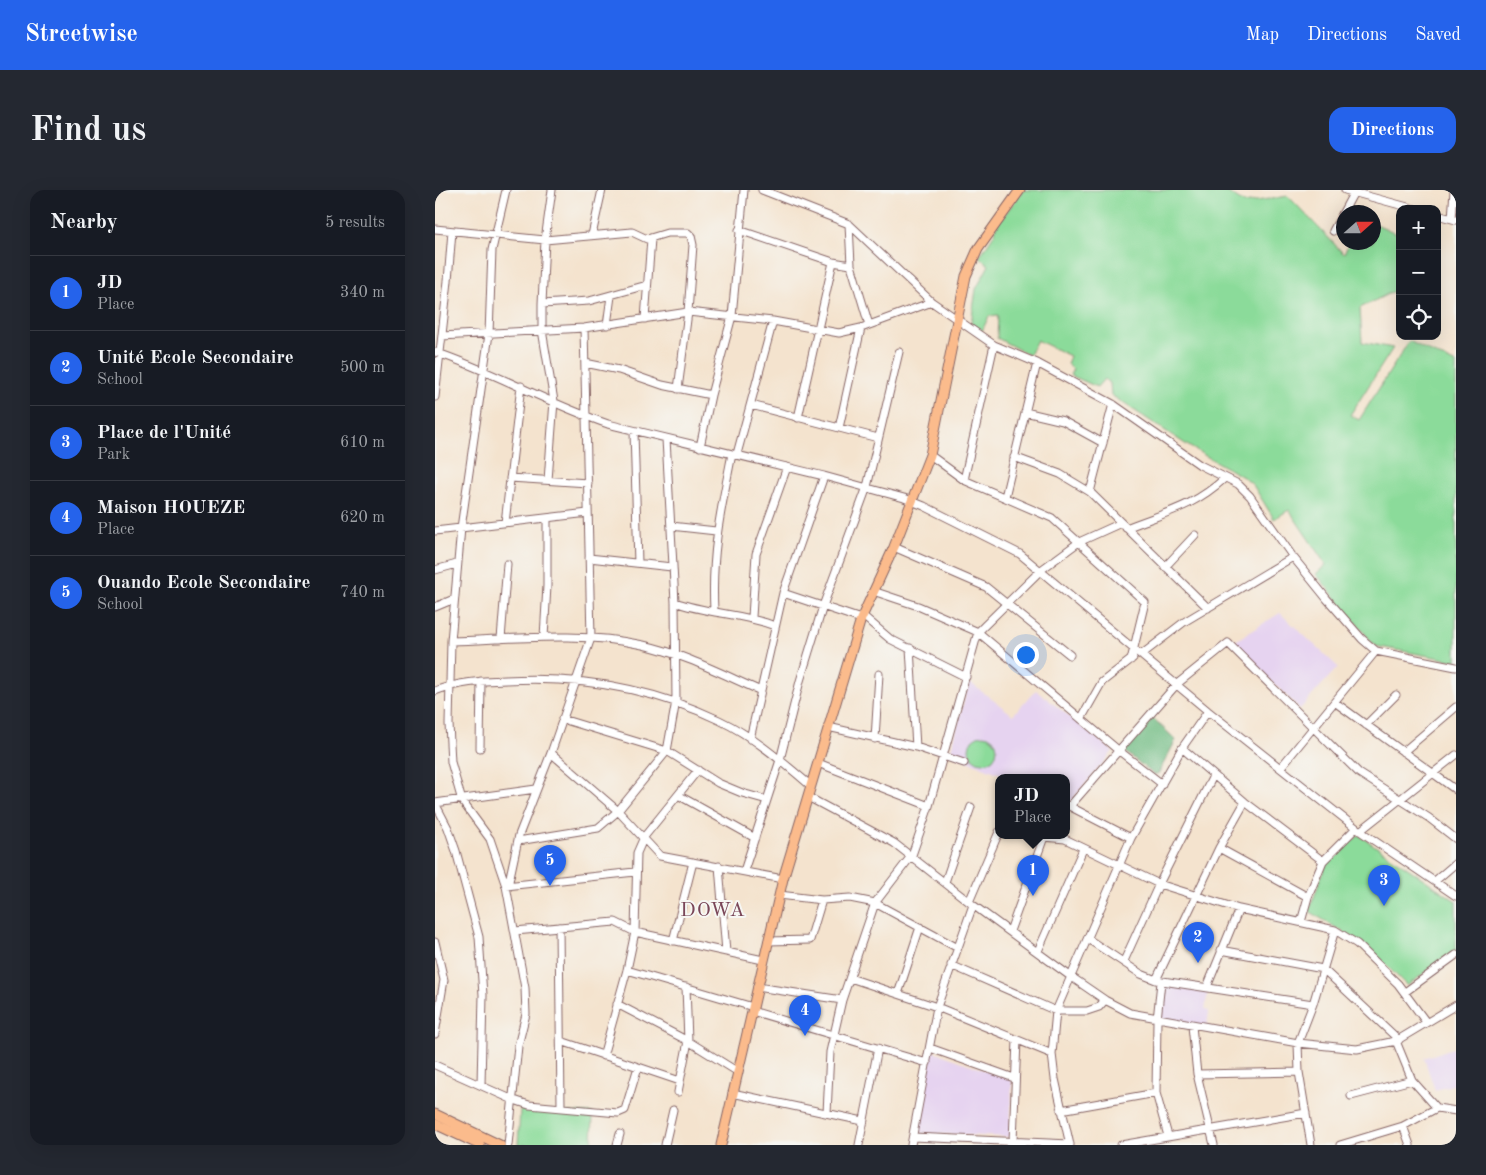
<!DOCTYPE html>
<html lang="en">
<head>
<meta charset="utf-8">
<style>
  body { margin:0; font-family:"Old Standard TT",serif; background:#242831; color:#f1f3f6 }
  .controls { position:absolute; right:15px; top:15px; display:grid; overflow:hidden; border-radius:10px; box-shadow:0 5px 20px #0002 }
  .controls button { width:45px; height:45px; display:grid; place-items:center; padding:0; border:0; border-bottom:1px solid #363941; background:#171b24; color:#f1f3f6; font:25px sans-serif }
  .compass { position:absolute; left:901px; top:15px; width:45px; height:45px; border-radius:50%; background:#171b24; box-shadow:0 5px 20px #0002; rotate:69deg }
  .you { position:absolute; left:590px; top:464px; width:18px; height:18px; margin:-12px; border:4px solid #fff; border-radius:50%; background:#1a73e8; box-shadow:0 0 0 8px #1a73e833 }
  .badge { display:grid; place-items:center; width:32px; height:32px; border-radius:50%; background:#2563eb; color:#fff; font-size:16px; font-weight:700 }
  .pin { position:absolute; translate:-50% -41px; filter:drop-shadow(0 1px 2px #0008) }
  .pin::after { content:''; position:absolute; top:26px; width:18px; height:15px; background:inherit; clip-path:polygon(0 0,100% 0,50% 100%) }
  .popup { position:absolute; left:560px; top:584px; width:75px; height:65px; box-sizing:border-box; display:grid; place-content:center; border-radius:10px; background:#171b24; filter:drop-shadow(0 1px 4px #0005); font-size:16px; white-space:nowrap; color:#9ea1a6 }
  .popup b { font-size:19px; color:#f1f3f6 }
  .popup::after { content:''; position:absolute; left:50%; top:100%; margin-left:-10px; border:10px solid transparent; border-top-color:#171b24 }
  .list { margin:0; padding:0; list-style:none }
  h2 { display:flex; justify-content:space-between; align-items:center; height:65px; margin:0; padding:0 20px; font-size:21px }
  h2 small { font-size:16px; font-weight:400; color:#9ea1a6 }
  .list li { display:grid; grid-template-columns:32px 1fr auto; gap:15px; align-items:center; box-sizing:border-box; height:75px; padding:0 20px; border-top:1px solid #363941 }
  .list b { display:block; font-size:19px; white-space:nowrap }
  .list p { margin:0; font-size:16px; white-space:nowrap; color:#9ea1a6 }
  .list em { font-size:16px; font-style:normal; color:#9ea1a6 }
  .icon { flex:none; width:28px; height:28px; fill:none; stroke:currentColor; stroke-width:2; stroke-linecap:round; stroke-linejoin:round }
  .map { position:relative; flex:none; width:1021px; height:955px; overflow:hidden; border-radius:15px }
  header { display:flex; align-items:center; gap:30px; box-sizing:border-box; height:70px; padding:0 25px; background:#2563eb; color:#fff }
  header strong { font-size:24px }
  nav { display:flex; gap:28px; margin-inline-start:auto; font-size:18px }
  .intro { display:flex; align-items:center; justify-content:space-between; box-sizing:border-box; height:120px; padding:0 30px }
  h1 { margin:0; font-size:35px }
  .button { padding:12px 22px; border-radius:15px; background:#2563eb; color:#fff; font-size:18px; font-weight:700 }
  main { display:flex; gap:30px; padding:0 30px }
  aside { flex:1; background:#171b24; border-radius:15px; box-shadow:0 5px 20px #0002 }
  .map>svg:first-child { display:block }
</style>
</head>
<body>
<header>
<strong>Streetwise</strong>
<nav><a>Map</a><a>Directions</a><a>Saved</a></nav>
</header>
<div class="intro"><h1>Find us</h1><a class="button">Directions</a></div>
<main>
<aside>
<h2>Nearby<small>5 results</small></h2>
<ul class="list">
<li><span class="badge">1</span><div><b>JD</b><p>Place</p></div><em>340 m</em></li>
<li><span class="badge">2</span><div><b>Unité Ecole Secondaire</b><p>School</p></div><em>500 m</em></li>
<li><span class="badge">3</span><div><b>Place de l'Unité</b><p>Park</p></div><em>610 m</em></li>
<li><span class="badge">4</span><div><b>Maison HOUEZE</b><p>Place</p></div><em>620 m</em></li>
<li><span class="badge">5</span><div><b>Ouando Ecole Secondaire</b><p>School</p></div><em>740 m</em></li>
</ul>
</aside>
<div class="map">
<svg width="1021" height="955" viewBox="0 0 1021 955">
  <rect width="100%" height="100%" fill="#f6f6f2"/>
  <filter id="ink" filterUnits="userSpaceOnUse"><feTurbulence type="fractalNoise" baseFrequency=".02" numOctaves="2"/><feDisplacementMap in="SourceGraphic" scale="10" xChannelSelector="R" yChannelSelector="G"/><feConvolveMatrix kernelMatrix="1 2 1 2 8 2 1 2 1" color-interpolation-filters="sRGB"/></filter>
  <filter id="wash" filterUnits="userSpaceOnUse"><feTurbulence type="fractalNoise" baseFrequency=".0096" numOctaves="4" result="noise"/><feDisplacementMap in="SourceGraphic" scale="20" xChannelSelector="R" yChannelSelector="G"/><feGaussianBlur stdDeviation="1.12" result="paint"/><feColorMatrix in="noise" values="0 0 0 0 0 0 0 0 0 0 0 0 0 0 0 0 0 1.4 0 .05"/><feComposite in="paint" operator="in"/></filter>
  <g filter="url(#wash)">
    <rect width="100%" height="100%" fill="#f4e3ce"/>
    <!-- built -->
    <path fill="#e6d3f0" d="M 845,423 L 903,477 L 865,519 L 797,453 Z
      M 534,492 L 578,525 L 601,500 L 678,561 L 635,612 L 632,611 L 632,587 L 573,587 L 515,564 Z
      M 727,793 L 773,802 L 770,820 L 774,821 L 772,837 L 725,829 Z
      M 1021,857 L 1021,894 L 1000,900 L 989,868 Z
      M 497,861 L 577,890 L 575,947 L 482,943 Z"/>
    <!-- green -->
    <path fill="#8bdb9a" stroke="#6a7d62" d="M 588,0 L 789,0 L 809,13 L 853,6 L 909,64 L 914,53 L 938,52 L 939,33 L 965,45 L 965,98 L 925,118 L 927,152 L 958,158 L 915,225 L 924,230 L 974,151 L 1021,174 L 1021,471 L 940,456 L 881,384 L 891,375 L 854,320 L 839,329 L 818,295 L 808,287 L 755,257 L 676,205 L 675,193 L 669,189 L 662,197 L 635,185 L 638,179 L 632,174 L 635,166 L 602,150 L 594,165 L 562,148 L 563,125 L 554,126 L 547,141 L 536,134 L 541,99 L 554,75 L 544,67 L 560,43 L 561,36 Z
      M534 559a14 14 0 1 1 28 0a14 14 0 1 1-28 0Z
      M 924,645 L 1021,711 L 1021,760 L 972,796 L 934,758 L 874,721 L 891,674 Z
      M 85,920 L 158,923 L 157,955 L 83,955 Z"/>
    <!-- forest -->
    <path fill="#70bb82" stroke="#5d6d56" d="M 717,527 L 741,550 L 723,584 L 718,584 L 688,560 Z"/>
  </g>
  <g filter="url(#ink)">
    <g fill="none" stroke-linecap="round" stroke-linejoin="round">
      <defs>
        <path id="minor" d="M 71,0 L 57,60 L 54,144 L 26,338 L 16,451 L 14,534 L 16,572 L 27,611 L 55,649 L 71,696 L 90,798 L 91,824 L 83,856 L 73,955
          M 327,0 L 414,34 L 497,112 L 559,155 L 602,173 L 678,214 L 765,275 L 803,294 L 815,306 L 858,367 L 892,409 L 927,449 L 941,461 L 1021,477
          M 910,0 L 980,19
          M 1002,25 L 1021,30
          M 1017,29 L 1019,0
          M 414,34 L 416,75 L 434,135
          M 0,39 L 110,50 L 197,42 L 212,49 L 232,43 L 253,43 L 256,46 L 258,55 L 253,122 L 243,199
          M 304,40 L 398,72 L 416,75
          M 898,41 L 919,2
          M 157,45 L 167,0
          M 107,114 L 154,111 L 212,95
          M 210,129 L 216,49
          M 172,135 L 176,106
          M 7,146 L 149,138 L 253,122 L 338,131 L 404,143 L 426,138 L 497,112
          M 0,162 C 60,182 114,214 173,234 L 389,286 L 469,308 L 489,316 L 585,364 L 773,521 L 925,641 L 1021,706
          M 150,173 L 184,180 L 227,195 L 276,205
          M 0,207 L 13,91 L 17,41
          M 316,215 L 443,248
          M 590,222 L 628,231 L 668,253
          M 363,228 L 398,72
          M 404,238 L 426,138
          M 199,242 L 203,373
          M 265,257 L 276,205 L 297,126 L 309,0
          M 302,264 L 338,131
          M 495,265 L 529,290 L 617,328 L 710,412 L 696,470
          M 579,267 L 625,284 L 655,302 L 773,418
          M 75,288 L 153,293
          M 113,290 L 119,211 L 107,140 L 107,114 L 110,50 L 117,0
          M 529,290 L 559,155
          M 655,302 L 678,214
          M 570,307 L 602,173
          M 70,333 L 86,196
          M 236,336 L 281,341
          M 691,338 C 731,322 757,318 790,288
          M 0,341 L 153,323
          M 459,357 L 551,397 L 635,465
          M 154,368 L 237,377
          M 730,377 L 760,345
          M 0,380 L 22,374
          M 438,401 L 483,416 L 543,442 L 683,560 L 727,594
          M 348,403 L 426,429
          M 240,412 C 272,424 307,423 340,436
          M 0,417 L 19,409
          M 279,420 C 276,363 286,319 297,264
          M 427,425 L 455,449 L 531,487
          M 317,427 L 321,364 L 352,277
          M 109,447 L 112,396 L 112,328
          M 66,449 L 72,374
          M 16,451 C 79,449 146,441 208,455 C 249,464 287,484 326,501
          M 475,458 L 481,557
          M 706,465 L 749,432 L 858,367
          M 0,501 C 23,492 46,491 71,490 C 144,486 217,498 284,530 C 318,546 348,572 376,596
          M 901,513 L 1021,600
          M 127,529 L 232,561 L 283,593 L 307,603 L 332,610
          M 646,529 L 667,492 L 698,468
          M 931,535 L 961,505
          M 393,537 L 481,557 L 529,573
          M 315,549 L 348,403 L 389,286
          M 440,549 L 444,484
          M 45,558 L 46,491
          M 747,558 L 810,612 L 888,671
          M 968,562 L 1021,517
          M 116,563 L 183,621 L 225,666 L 348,689
          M 383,573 L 494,616
          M 846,577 L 941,461
          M 243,605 L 320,648
          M 373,607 L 459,653 L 538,715 L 635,786 L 670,810 L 695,823 L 863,853 L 922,859 L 961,851 L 1021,815
          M 0,613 L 13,638 L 21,661 L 44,747 L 48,805 L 46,895
          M 0,613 L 101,599
          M 632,615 L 696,648
          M 635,616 L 742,494 L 793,453 L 924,583 L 994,628 L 1021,649
          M 925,641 L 1021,565
          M 603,645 L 609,647 L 630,649 L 724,694 L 804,719 L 900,740 L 922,754 L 963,794 L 991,832
          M 83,651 L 163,638 L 183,621 L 232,561 L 241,511 L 240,412 L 231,249
          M 784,658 L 873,707
          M 284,676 L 291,762
          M 309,681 L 345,570 L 365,491 L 388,416 L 432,297 L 464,162
          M 1000,691 L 1021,673
          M 510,692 L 536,617
          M 71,696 L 200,682
          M 73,696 L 84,645 L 116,563 L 156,448 L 149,138
          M 344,705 L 387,710 L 415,708 L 440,713 L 521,757
          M 534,712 L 564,642
          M 866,732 L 873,707 L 888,671 L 921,638
          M 124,737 L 126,917
          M 80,741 L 180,732 L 200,742 L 328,770
          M 575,741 L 609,647
          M 653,749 L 706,784 L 721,790 L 878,814
          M 238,751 L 258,672
          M 333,751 L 375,750 L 387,710
          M 0,752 L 9,790 L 0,844
          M 786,760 L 888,779 L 964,850
          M 603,761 L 648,659
          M 689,771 L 724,694 L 778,586
          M 516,775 L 621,821 L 652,821 L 664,817 L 670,810
          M 192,780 L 318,817
          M 415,788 L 502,817 L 617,864
          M 721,790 L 784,658 L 810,612
          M 726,792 L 722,830 L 721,903 L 733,946
          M 322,797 L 407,810
          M 772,797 L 804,719
          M 970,802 L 1021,765
          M 463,804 L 485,737
          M 182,814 L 253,851 L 303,882
          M 317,821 L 492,873
          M 757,836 L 762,884 L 779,955
          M 126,851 L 245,891
          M 961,851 L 977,890 L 1002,918
          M 495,858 L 579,888
          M 168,866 L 192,780 L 200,742 L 202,663 L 209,647 L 263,580
          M 0,875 L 76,909 L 94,915 L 183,923 L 190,920 L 203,877
          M 762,884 L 864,882
          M 243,902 L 253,851 L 251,797
          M 297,903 L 428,931
          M 916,906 L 977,890
          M 626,920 L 721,903
          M 392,923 L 395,862 L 407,810 L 440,713 L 477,665 L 494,616 L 543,442 L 606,380 L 644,352 L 686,333
          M 968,936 L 975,955
          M 478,947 L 635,954
          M 578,951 L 582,850
          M 182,955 L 185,944
          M 230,955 L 238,920
          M 424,955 L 443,858
          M 476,955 L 502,817 L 538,715
          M 635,955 L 620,889 L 617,864 L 621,821 L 696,648 L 747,558 L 773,521
          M 686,955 L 871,923
          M 876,955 L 864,882 L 863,853 L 878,814 L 900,740
          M 905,955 L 968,936 L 1002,918 L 1021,921"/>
        <path id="major" d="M 0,924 L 65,955
          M 0,934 L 45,955
          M 286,955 L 348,689 L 426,429 L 459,357 L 495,265 L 531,86 L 543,59 L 585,0"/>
      </defs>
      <!-- minor casing -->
      <use href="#minor" stroke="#866464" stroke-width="9"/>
      <!-- major casing -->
      <use href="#major" stroke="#866464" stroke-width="11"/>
      <!-- minor -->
      <use href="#minor" stroke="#fff" stroke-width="7"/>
      <!-- major -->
      <use href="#major" stroke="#fbbb8c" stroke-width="9"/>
    </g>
  </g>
  <g text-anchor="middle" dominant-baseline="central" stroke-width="4" stroke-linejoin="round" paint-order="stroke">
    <!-- neighbourhood labels -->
    <g font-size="20" letter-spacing="1" fill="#7a4658" stroke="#f6f6f2">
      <text x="278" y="721">DOWA</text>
    </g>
  </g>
</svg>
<div class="controls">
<button>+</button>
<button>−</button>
<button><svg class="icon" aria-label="locate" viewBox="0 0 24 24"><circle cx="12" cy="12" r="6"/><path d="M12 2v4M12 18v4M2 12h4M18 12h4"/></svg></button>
</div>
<svg class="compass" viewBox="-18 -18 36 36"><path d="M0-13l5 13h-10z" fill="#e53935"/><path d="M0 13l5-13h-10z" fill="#9ea1a6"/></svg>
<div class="you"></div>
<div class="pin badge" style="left:598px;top:706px">1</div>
<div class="popup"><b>JD</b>Place</div>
<div class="pin badge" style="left:763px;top:773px">2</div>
<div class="pin badge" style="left:949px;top:716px">3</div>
<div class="pin badge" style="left:370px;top:846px">4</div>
<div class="pin badge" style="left:115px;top:696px">5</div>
</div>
</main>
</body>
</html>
